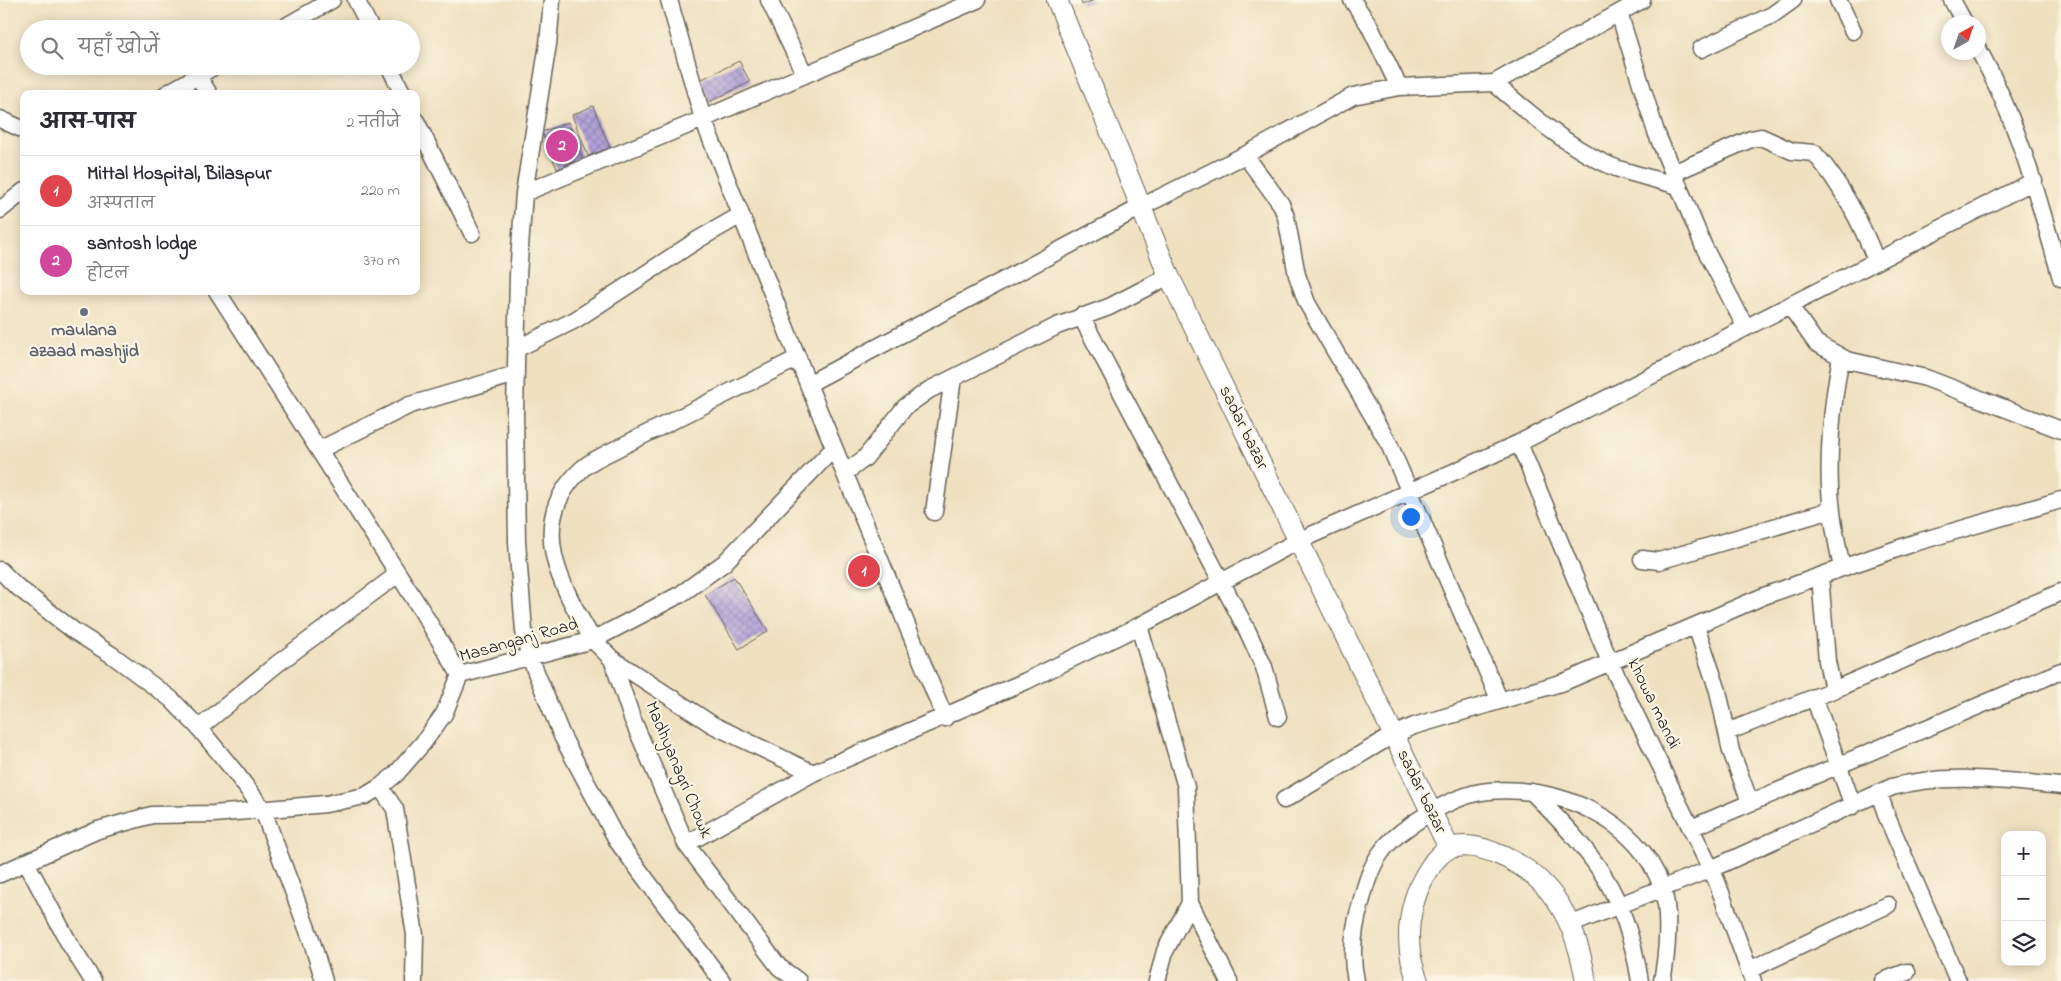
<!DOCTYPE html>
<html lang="hi">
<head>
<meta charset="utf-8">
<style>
  body { margin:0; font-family:"Indie Flower","Playpen Sans Deva",sans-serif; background:#f2f2f3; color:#2b2b33 }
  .controls { position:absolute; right:15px; bottom:15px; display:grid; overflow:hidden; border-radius:10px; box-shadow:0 2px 12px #0003 }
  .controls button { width:45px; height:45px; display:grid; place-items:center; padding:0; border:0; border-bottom:1px solid #e1e1e2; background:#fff; color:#2b2b33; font:25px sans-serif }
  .compass { position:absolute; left:1941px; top:15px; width:45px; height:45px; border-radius:50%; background:#fff; box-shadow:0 2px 12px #0003; rotate:40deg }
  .you { position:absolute; left:1410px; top:516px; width:18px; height:18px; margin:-12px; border:4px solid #fff; border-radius:50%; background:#1a73e8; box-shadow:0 0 0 8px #1a73e833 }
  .badge { display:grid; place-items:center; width:32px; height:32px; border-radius:50%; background:#b45309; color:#fff; font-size:16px; font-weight:700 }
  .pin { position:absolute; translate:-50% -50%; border:2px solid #fff; box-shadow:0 1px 5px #0006 }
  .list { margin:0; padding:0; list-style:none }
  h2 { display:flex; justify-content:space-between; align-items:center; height:65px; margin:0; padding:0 20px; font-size:21px }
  h2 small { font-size:16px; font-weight:400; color:#7c7c81 }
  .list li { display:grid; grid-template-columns:32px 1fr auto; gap:15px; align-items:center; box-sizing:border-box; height:70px; padding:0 20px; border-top:1px solid #e1e1e2 }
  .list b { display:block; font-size:19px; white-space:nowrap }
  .list p { margin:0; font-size:16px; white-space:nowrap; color:#7c7c81 }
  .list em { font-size:16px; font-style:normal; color:#7c7c81 }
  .icon { flex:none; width:28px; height:28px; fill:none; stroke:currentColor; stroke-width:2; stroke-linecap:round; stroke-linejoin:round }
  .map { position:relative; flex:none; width:2061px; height:981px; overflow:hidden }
  .search { position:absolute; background:#fff; box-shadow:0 2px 12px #0003; left:20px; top:20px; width:400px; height:55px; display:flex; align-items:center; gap:12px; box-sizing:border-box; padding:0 18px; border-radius:28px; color:#7c7c81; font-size:19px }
  .panel { position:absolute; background:#fff; box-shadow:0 2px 12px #0003; left:20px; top:90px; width:400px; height:205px; border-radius:10px }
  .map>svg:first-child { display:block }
</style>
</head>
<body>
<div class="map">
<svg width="2061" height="981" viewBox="0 0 2061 981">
  <defs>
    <pattern id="building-cross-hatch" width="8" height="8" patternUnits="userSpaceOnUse" patternTransform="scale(1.25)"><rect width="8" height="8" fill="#b2a3da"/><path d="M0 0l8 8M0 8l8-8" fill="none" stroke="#9084b0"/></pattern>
  </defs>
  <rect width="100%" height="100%" fill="#fcf5e5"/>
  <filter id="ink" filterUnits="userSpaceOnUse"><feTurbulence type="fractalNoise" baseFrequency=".02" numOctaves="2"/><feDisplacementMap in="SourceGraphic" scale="10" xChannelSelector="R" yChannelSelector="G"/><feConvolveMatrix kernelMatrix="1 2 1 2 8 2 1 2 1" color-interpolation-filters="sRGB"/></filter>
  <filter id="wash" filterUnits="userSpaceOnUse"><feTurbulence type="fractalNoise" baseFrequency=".0096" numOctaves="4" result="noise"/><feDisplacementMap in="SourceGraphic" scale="20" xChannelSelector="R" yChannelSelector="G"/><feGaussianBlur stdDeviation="1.12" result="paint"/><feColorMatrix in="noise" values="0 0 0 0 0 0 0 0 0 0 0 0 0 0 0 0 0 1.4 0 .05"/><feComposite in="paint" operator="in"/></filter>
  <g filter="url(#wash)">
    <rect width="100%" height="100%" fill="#efe0c0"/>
    <g id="blocks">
      <!-- building -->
      <path fill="url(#building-cross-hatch)" d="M 1081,0 L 1094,0 L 1082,5 Z
        M 739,61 L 750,82 L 707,103 L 696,82 Z
        M 593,106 L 610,148 L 588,156 L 572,115 Z
        M 568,122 L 583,159 L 557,169 L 542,132 Z
        M 872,557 L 880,578 L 862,585 L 853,565 Z
        M 734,577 L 768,631 L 739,649 L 705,595 Z"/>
    </g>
  </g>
  <g filter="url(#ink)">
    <use href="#blocks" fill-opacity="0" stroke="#666155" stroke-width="1"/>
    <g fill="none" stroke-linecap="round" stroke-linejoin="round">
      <defs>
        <path id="minor" d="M 356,0 L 371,29
          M 552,0 L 548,44 L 524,193 L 518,275 L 515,412 L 517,542 L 524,631 L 529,655 L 562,736 L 618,842 L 722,981
          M 669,0 L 703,119 L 808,384 L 945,718
          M 769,0 L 805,75
          M 1352,0 L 1369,25 L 1399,87
          M 1838,0 L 1853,31
          M 1952,0 L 1964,22
          M 1619,13 L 1656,132 L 1704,247 L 1746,328
          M 281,29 L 332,0
          M 1701,49 L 1772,15 L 1793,0
          M 1978,49 C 2018,120 2039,200 2061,278
          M 389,66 L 403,94
          M 198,76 L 209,94
          M 1494,83 C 1530,114 1572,151 1616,168 C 1636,175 1658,180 1679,186
          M 166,94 L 215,66
          M 0,119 L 24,130
          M 416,121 L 472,233
          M 1245,155 L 1281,204 L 1286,217 L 1297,275 L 1307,303 L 1389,444 L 1499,699
          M 1673,173 L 1751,139 L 1761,137 L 1792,151 L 1814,153 C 1839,180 1863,226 1876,261
          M 524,193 L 703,119 L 977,0
          M 0,210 L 24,191
          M 217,291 L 422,611 L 460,675
          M 1790,306 L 1816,343 L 1847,360 L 1926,378 L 2061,430
          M 1081,316 L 1248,632 L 1264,667 L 1278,717
          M 516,349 L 575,320 L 699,239 L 741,215
          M 1841,357 C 1832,402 1826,465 1832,511 C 1834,530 1838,549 1842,568
          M 798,358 L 608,453 C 599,458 589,462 582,469 C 524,522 561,586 593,640 L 681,594 L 724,563 L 834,448
          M 808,384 L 1141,207 L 1245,155 L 1353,96 L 1399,87 L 1494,83 L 1642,0
          M 1519,443 L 1610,662 L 1717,882 L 1753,981
          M 319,450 L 410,405 L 516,374
          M 845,473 L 865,458 L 905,407 L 929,390 L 1057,326 L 1109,307 L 1169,276
          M 934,512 L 953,378
          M 1642,559 L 1659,561 L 1831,510
          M 0,570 L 15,585 L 74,631 L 112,655 L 171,699 L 199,728 L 235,772 L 262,808 L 311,939 L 324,981
          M 1820,576 L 1827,661 L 1833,690
          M 1139,626 L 1186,787 L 1190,903 L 1165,951 L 1157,981
          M 1696,626 L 1718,691 L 1731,751 L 1750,802
          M 612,659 L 632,718 L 686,844 L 779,967 L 798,981
          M 460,675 L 593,640 L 612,659 L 713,725 L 813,773
          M 1814,697 L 1853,806
          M 199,728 L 277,664 L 398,574
          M 1727,732 L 1833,690 L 2061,592
          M 380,787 L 395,809 L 415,935 L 414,981
          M 1532,792 C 1595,856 1625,890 1640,981
          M 1879,793 L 1887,817 L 1958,981
          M 1284,800 L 1393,735 L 1414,726 L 1564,682 L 1764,596 L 1842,568 L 1914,543 L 2061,500
          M 1691,828 L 2061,671
          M 686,844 L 813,773 L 1026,681 L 1139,626 L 1298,541 L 1519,443 L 2034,181
          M 26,862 L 69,943 L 93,981
          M 0,874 L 98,830 L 152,815 L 213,814 L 326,804 L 365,796 L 380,787 L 396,774 L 423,743 L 444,714 L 460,675
          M 1190,903 L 1229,981
          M 1572,924 L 1711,869 L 1892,787 C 1946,772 2006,781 2061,786
          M 1749,970 L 1888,905
          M 1356,981 C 1350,954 1353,929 1361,903 C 1365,886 1370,868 1380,854 C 1390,839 1405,829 1420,819 C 1440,806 1465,793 1489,791 C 1558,785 1637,818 1662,887 C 1671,912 1667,955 1662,981
          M 1883,981 L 1907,972"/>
        <path id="major" d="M 1057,0 L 1169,276 L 1449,848
          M 1418,981 C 1402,943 1408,899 1431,866 C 1435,859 1443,851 1450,848 C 1465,844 1481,847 1495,853 C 1553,875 1576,923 1586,981"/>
      </defs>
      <!-- minor casing -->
      <use href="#minor" stroke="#666155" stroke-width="19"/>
      <!-- major casing -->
      <use href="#major" stroke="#666155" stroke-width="22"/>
      <!-- minor -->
      <use href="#minor" stroke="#fff" stroke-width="16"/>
      <!-- major -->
      <use href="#major" stroke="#fff" stroke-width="20"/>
    </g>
  </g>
  <!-- markers -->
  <circle fill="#6b7280" stroke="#fcf5e5" stroke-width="2" cx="84" cy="312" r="5"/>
  <g text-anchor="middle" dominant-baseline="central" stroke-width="4.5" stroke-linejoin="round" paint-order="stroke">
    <!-- worship labels -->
    <g font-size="18" font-weight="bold" fill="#5b616d" stroke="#fcf5e5">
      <text x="84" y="331">maulana<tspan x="84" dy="21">azaad mashjid</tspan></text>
    </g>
    <!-- street labels -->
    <g font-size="18" fill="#1c1c1c" stroke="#fcf5e5">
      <text transform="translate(1243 428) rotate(64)">sadar bazar</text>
      <text transform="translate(519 641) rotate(-16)">Masanganj Road</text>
      <text transform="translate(1653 704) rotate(64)">khowa mandi</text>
      <text transform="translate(678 770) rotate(67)">Madhyanagri Chowk</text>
      <text transform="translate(1421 792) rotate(64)">sadar bazar</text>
    </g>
  </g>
</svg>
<div class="controls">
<button>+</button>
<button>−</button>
<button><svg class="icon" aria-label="layers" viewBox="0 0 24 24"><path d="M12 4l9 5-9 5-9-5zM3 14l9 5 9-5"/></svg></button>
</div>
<svg class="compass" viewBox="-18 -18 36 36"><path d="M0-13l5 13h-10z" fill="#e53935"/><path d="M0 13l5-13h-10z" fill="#7c7c81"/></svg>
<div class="you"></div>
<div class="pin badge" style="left:864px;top:571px;background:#e0444e">1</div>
<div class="pin badge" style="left:562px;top:146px;background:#d1479c">2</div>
<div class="search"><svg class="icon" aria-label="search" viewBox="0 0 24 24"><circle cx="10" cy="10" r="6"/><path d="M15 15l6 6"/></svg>यहाँ खोजें</div>
<section class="panel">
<h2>आस-पास<small>2 नतीजे</small></h2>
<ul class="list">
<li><span class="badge" style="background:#e0444e">1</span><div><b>Mittal Hospital, Bilaspur</b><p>अस्पताल</p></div><em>220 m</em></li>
<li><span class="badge" style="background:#d1479c">2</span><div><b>santosh lodge</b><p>होटल</p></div><em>370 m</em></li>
</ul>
</section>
</div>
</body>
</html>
